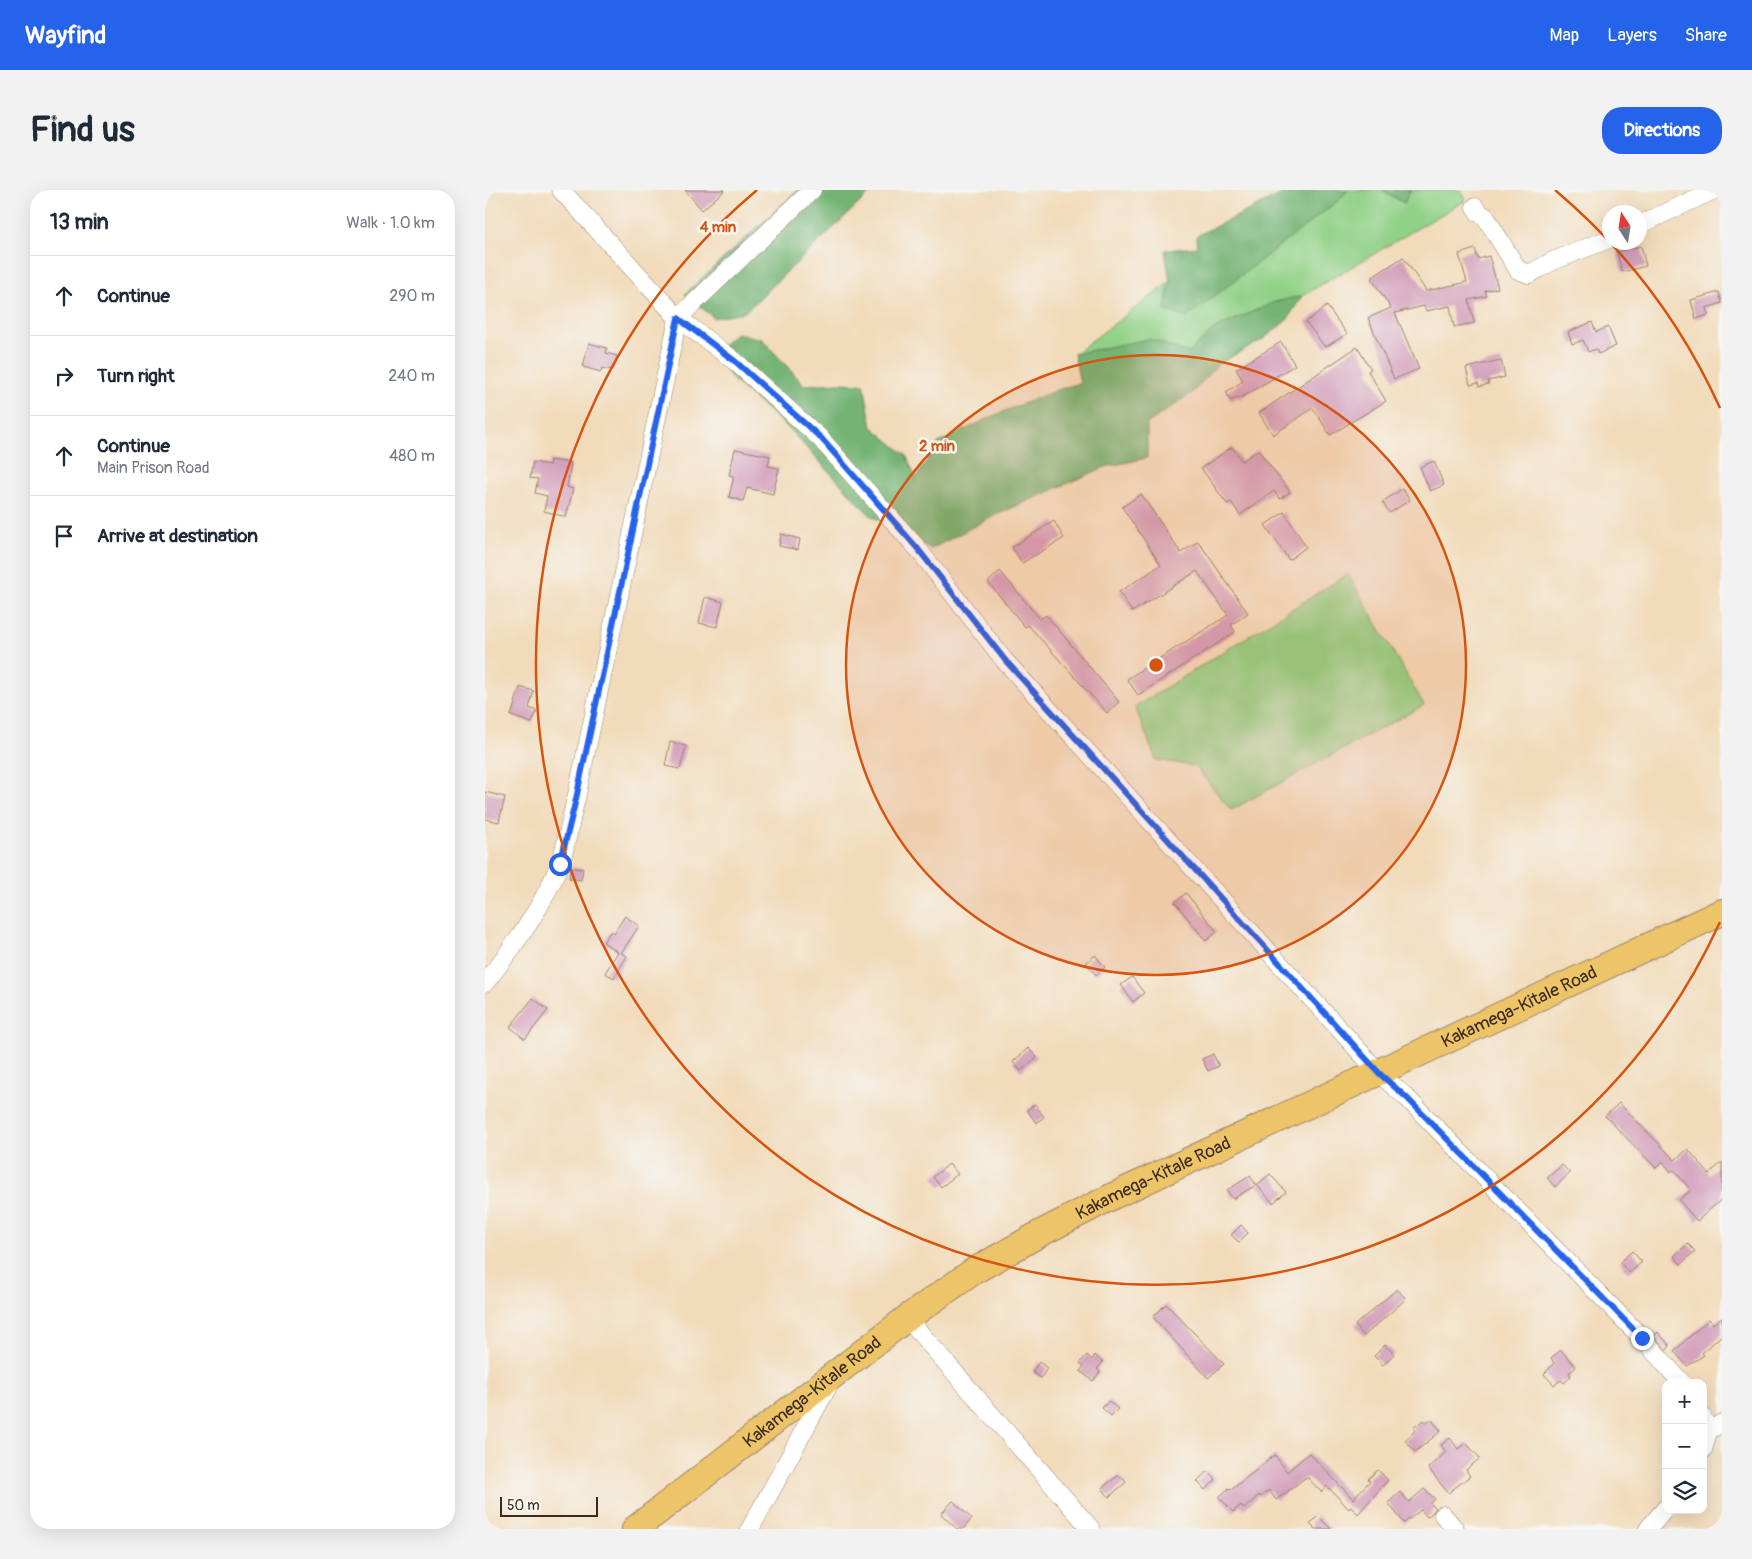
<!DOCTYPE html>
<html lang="en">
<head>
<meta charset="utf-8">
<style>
  body { margin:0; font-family:Pangolin,sans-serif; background:#f2f2f3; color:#1f2937 }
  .controls { position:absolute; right:15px; bottom:15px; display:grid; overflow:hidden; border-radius:10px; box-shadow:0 5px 20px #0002 }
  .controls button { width:45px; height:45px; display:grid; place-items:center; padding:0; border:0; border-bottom:1px solid #e0e1e3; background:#fff; color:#1f2937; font:25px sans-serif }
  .compass { position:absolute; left:1117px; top:15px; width:45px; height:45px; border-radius:50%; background:#fff; box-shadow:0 5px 20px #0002; rotate:348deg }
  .scale { position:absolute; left:15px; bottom:12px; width:98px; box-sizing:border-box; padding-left:5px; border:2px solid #3b2a1e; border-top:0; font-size:14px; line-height:18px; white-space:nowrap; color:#3b2a1e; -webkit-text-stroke:4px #f6f6f2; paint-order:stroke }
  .stop { position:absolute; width:15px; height:15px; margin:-11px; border:4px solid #2563eb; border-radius:50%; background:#fff }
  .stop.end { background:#2563eb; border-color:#fff; box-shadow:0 1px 5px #0008 }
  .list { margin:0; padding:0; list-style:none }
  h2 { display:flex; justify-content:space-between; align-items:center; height:65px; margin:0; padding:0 20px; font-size:21px }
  h2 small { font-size:16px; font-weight:400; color:#747a83 }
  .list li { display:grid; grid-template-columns:32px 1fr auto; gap:15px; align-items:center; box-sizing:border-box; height:80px; padding:0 20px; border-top:1px solid #e0e1e3 }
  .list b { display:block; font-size:19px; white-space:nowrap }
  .list p { margin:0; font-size:16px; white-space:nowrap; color:#747a83 }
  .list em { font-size:16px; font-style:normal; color:#747a83 }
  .icon { flex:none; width:28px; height:28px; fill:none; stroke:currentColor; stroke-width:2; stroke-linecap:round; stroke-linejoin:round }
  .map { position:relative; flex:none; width:1237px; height:1339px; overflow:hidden; border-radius:20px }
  header { display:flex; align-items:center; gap:30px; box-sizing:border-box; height:70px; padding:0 25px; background:#2563eb; color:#fff }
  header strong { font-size:24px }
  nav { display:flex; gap:28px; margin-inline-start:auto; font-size:18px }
  .intro { display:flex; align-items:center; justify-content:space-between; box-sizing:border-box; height:120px; padding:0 30px }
  h1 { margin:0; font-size:35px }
  .button { padding:12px 22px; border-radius:20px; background:#2563eb; color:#fff; font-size:18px; font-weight:700 }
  main { display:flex; gap:30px; padding:0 30px }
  aside { flex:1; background:#fff; border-radius:20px; box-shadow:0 5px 20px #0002 }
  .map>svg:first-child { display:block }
</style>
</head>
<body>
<header>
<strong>Wayfind</strong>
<nav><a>Map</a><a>Layers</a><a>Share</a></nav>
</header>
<div class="intro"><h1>Find us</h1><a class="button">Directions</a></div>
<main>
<aside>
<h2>13 min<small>Walk · 1.0 km</small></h2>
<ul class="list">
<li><svg class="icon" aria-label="ahead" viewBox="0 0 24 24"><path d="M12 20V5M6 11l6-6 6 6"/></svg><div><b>Continue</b></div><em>290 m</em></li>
<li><svg class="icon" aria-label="right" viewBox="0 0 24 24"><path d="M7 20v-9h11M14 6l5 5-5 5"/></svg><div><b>Turn right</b></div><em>240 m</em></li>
<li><svg class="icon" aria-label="ahead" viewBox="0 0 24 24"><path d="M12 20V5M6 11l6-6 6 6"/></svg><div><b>Continue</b><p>Main Prison Road</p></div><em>480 m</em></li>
<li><svg class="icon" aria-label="arrive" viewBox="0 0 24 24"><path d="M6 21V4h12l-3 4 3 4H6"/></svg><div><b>Arrive at destination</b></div></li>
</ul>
</aside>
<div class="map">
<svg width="1237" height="1339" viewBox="0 0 1237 1339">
  <rect width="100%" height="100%" fill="#f6f6f2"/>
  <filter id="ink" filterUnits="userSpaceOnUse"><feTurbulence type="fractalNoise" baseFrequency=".02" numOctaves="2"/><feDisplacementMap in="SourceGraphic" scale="10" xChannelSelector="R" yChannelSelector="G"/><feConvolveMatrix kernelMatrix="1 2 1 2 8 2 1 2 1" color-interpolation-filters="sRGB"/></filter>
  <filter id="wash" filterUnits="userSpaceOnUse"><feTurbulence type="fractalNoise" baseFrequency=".0096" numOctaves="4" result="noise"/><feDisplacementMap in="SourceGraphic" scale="20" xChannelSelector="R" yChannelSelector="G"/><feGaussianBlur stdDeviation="1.12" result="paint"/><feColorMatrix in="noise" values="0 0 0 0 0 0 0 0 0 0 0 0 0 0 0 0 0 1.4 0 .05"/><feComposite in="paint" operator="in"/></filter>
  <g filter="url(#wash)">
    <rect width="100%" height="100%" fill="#f2dbbb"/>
    <!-- green -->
    <path fill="#91d187" stroke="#667e52" d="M 863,0 L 897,0 L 919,13 L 925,0 L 976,0 L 981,10 L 817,106 L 790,112 L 729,139 L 704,163 L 664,149 L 589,164 L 685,92 L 680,120 L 854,10 Z
      M 863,384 L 939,515 L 746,620 L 710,576 L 671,570 L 650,517 Z"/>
    <!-- forest -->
    <path fill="#74b374" stroke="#586e49" d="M 313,0 L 388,0 L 260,122 L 229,128 L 200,104 Z
      M 805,0 L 863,0 L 854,10 L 701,128 L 680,120 L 685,92 L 680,60 L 712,57 L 711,46 Z
      M 897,0 L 925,0 L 919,13 Z
      M 817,106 L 802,130 L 777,150 L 733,174 L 708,202 L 662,234 L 662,268 L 620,277 L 511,325 L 446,359 L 385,325 L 300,235 L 249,191 L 229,163 L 251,143 L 277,149 L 319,195 L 354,193 L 379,194 L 387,237 L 421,265 L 431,288 L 453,253 L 510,225 L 574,199 L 595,193 L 589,164 L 664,149 L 704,163 L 729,139 L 790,112 Z"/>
    <g id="blocks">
      <!-- building -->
      <path fill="#d4a1bc" d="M 200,0 L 240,0 L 217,20 Z
        M 1156,56 L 1161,76 L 1137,82 L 1132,62 Z
        M 990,59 L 993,69 L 1004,66 L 1013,98 L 1000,101 L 1002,106 L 984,110 L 989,133 L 969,137 L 965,116 L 941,121 L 939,116 L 910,123 L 934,179 L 909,189 L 883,128 L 906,118 L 886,88 L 918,67 L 941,101 L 982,92 L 974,64 Z
        M 1234,102 L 1237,113 L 1221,118 L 1223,125 L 1211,129 L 1206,110 Z
        M 842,116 L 862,144 L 840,157 L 821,132 Z
        M 1107,132 L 1111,142 L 1123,137 L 1131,156 L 1113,164 L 1111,159 L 1103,162 L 1098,150 L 1087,154 L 1083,142 Z
        M 796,152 L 810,175 L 754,209 L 753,207 L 746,211 L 741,202 L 758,191 L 751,179 Z
        M 104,153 L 122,158 L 121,163 L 132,166 L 128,180 L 117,178 L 116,182 L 98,177 Z
        M 872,157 L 886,179 L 883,181 L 901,211 L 845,245 L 828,218 L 788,245 L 774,223 Z
        M 1016,170 L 1020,187 L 1003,191 L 1004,194 L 994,197 L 993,193 L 985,195 L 981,178 Z
        M 747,257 L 757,271 L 773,260 L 805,302 L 795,309 L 789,301 L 755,325 L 746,312 L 742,314 L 716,278 Z
        M 250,259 L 285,266 L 283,276 L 294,278 L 288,304 L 262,298 L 258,311 L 244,307 L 248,290 L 248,286 L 244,285 Z
        M 65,270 L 86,273 L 82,297 L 88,299 L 81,327 L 59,321 L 62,306 L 50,303 L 53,289 L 45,288 L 48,272 L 64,275 Z
        M 949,271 L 959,295 L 945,301 L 935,277 Z
        M 917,299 L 925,310 L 905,323 L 897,312 Z
        M 656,304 L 696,363 L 713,351 L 763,423 L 746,435 L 750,442 L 653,505 L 642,489 L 743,425 L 712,381 L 647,422 L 634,402 L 676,375 L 637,317 Z
        M 799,322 L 821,357 L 804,370 L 780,335 Z
        M 569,331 L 579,348 L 537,373 L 527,357 Z
        M 296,344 L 315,349 L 313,360 L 294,356 Z
        M 515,381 L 555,429 L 561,425 L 634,512 L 622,523 L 543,435 L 540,437 L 503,392 Z
        M 220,407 L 238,412 L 232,437 L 214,433 Z
        M 35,497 L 49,501 L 44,518 L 52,521 L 47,533 L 26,526 Z
        M 185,552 L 201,556 L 195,579 L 180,576 Z
        M 0,602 L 20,607 L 14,632 L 0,629 Z
        M 86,677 L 98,679 L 96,690 L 84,688 Z
        M 701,703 L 732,742 L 721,751 L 690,712 Z
        M 140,726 L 154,736 L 136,763 L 142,766 L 129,788 L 120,783 L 133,762 L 118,752 L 126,741 L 129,743 Z
        M 610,765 L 620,777 L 611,785 L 601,773 Z
        M 647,787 L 659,803 L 648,812 L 636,795 Z
        M 48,808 L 63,820 L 40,849 L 25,837 Z
        M 543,858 L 552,867 L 536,881 L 528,872 Z
        M 728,864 L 734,876 L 723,881 L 717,869 Z
        M 1134,913 L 1190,970 L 1203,959 L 1224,984 L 1237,972 L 1237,1009 L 1212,1031 L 1194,1010 L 1206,1000 L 1189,980 L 1186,982 L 1178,972 L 1171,978 L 1120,926 Z
        M 550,914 L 559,927 L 551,933 L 542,920 Z
        M 464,974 L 473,984 L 456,997 L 448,987 Z
        M 1077,975 L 1085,983 L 1070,997 L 1062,988 Z
        M 785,984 L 801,1002 L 788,1013 L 772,995 Z
        M 765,986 L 771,995 L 748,1009 L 742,1000 Z
        M 756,1035 L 763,1043 L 754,1052 L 746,1045 Z
        M 1203,1054 L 1210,1061 L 1196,1074 L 1189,1066 Z
        M 1147,1061 L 1157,1072 L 1144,1083 L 1135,1072 Z
        M 912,1099 L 921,1109 L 879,1146 L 870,1135 Z
        M 681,1114 L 739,1174 L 723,1188 L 668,1127 Z
        M 1237,1127 L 1237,1145 L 1217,1163 L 1219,1165 L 1202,1176 L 1189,1161 L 1224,1129 L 1228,1134 Z
        M 1173,1142 L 1185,1156 L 1182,1160 L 1169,1146 Z
        M 900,1155 L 909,1164 L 898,1175 L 889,1166 Z
        M 1076,1160 L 1091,1177 L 1084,1183 L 1086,1186 L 1079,1193 L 1076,1190 L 1069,1195 L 1059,1184 L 1069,1173 L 1066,1168 Z
        M 602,1165 L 607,1170 L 610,1165 L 618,1172 L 612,1179 L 615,1182 L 608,1191 L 595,1181 L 599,1176 L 595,1173 Z
        M 554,1172 L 562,1178 L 556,1188 L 547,1182 Z
        M 624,1211 L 633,1219 L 626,1226 L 617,1218 Z
        M 946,1229 L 956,1241 L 930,1262 L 920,1250 L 930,1241 L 928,1238 L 938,1230 L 940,1233 Z
        M 965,1248 L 973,1259 L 981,1253 L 995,1268 L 981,1280 L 985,1286 L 963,1303 L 943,1278 L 961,1262 L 956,1255 Z
        M 824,1263 L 868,1309 L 885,1291 L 883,1289 L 893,1280 L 903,1290 L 873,1324 L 866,1317 L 864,1319 L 842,1296 L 836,1302 L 823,1288 L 820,1288 L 791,1310 L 784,1300 L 775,1307 L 774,1305 L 759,1319 L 756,1315 L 748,1322 L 734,1307 L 744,1298 L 746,1300 L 790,1265 L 802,1282 Z
        M 723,1281 L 731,1290 L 720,1300 L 712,1291 Z
        M 634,1285 L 641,1292 L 624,1307 L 617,1298 Z
        M 939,1299 L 950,1309 L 945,1313 L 950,1318 L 948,1322 L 942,1327 L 936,1320 L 919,1333 L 903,1313 L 915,1302 L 924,1312 Z
        M 468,1311 L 487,1329 L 478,1339 L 472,1339 L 456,1324 Z
        M 833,1326 L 846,1339 L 830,1339 L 825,1334 Z"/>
    </g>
  </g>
  <g filter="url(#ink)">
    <use href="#blocks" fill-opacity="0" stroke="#96826c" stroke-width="1"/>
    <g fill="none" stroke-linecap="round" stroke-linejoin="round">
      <defs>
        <path id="minor" d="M 76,0 L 193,128 L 251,172 L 335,248 L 433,359 L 519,470 L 895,884 L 922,908 L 1157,1148 L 1197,1193
          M 990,17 L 994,23 L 1000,26 L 1033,80 L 1044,84 L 1068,71 L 1124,49
          M 1154,35 L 1229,0
          M 0,793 C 29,756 56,720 74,676 C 82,655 85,631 91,609 L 193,128 L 327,0
          M 422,1128 L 606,1339
          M 1218,1228 L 1223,1241 L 1218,1260
          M 1223,1241 L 1237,1233
          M 958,1325 L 970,1339
          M 265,1339 L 346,1191
          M 1163,1339 L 1181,1318"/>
        <g id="highway">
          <path id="s1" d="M 150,1339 L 422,1128 L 489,1081 L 556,1043 L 628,1006 L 1237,722"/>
        </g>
      </defs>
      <!-- minor casing -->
      <use href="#minor" stroke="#96826c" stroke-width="19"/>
      <!-- highway casing -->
      <use href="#highway" stroke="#96826c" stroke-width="28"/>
      <!-- minor -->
      <use href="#minor" stroke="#fff" stroke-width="18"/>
      <!-- highway -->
      <use href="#highway" stroke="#eec469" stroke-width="26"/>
    </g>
  </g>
  <g fill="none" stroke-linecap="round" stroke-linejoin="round" filter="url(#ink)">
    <!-- route -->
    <path stroke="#2563eb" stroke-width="6" d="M 75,674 L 91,609 L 193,128 L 251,172 L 336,248 L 433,359 L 520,470 L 895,884 L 922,908 L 1157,1148"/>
  </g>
  <!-- distance rings -->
  <circle cx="671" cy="475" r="310" fill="#d7540e" fill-opacity=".12"/>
  <g fill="none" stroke="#d7540e" stroke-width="2.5">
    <circle cx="671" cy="475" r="310"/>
    <path d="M1235 732A620 620 0 1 1 272 0M1070 0A620 620 0 0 1 1235 218"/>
  </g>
  <g text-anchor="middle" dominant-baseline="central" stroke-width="5" stroke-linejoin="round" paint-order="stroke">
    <!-- street labels -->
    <g font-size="18" fill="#3b2a1e" stroke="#f6f6f2">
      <text stroke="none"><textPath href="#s1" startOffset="1032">Kakamega-Kitale Road</textPath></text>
      <text stroke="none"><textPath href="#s1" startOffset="628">Kakamega-Kitale Road</textPath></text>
      <text stroke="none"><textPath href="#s1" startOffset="224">Kakamega-Kitale Road</textPath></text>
    </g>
  </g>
  <circle cx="671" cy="475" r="8" fill="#d7540e" stroke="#f6f6f2" stroke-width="2.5"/>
  <g font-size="15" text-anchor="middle" font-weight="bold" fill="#d7540e" stroke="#f6f6f2" stroke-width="5" stroke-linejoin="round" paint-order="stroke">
    <text x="233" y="42">4 min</text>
    <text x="452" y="261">2 min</text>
  </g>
</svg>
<div class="controls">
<button>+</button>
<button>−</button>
<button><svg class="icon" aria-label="layers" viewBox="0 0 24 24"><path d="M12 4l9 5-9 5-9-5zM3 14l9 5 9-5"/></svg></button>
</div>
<svg class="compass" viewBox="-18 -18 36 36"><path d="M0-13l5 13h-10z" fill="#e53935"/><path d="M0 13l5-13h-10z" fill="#747a83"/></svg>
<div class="scale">50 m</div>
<div class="stop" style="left:75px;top:674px"></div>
<div class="stop end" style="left:1157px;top:1148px"></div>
</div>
</main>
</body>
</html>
